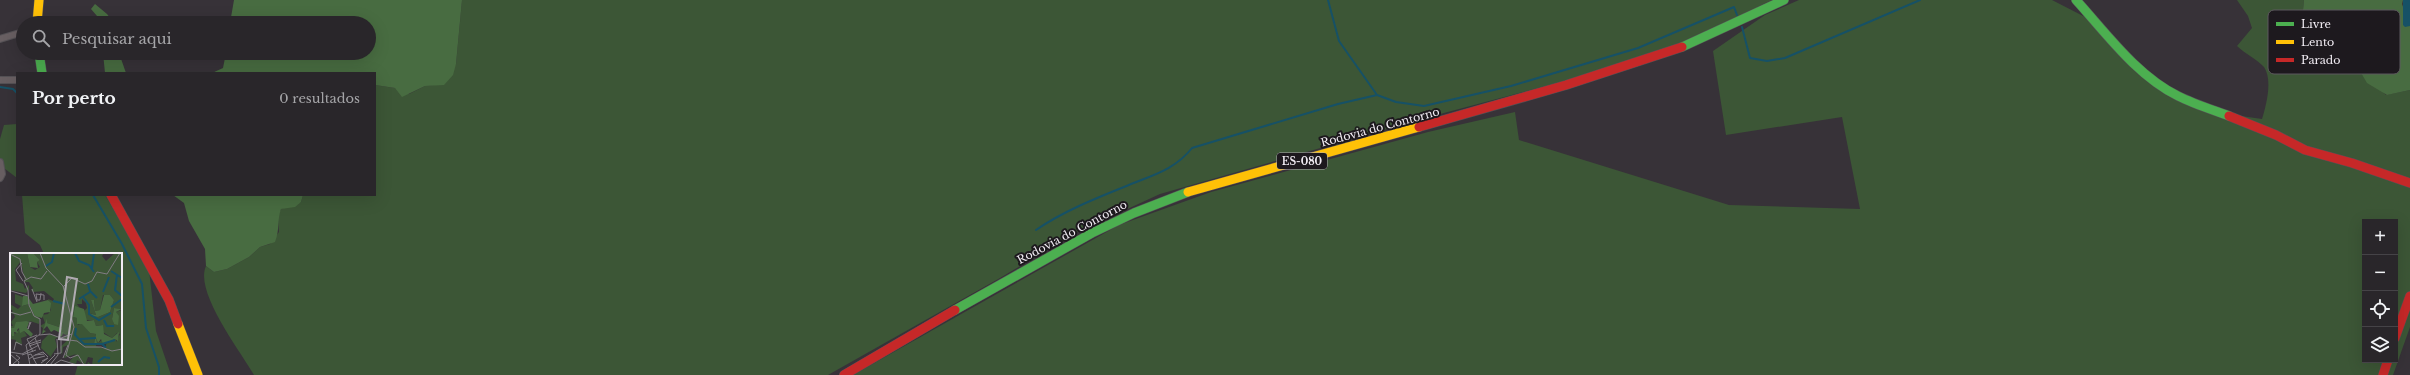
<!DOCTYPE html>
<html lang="pt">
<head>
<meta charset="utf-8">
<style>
  body { margin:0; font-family:"Libre Baskerville",serif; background:#353236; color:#f1f3f6 }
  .controls { position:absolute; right:12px; bottom:12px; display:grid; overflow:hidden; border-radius:0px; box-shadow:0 4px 16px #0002 }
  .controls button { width:36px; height:36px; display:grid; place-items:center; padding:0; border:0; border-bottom:1px solid #454347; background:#29262a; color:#f1f3f6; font:20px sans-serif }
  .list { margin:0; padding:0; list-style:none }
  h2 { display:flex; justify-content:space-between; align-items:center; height:52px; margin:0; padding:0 16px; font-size:17px }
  h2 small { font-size:13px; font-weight:400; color:#a5a5a8 }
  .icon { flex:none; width:22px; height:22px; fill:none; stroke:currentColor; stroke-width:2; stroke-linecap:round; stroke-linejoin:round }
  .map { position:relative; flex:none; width:2410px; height:375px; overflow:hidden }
  .search { position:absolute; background:#29262a; box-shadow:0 4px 16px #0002; left:16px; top:16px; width:360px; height:44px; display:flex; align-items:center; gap:10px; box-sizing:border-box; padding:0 14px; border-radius:22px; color:#a5a5a8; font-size:15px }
  .panel { position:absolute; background:#29262a; box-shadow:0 4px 16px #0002; left:16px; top:72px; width:360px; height:124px; border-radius:0px }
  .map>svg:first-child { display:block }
</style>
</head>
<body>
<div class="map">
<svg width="2410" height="375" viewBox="0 0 2410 375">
  <rect width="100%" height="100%" fill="#373238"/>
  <!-- green -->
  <path fill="#3c5636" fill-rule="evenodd" d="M 462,0 L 1772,0 L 1692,39 L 1598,72 L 1425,118 L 1160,194 L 1075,233 L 1000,278 L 828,375 L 254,375 C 241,352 194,292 206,266 L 214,272 L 227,269 L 249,257 L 260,247 L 270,244 L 279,232 L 278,216 L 281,209 L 301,202 L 303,195 L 375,195 L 375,85 L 395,88 L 409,94 L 425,86 L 444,84 L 456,64 Z
    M 1799,0 L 2052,0 L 2089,19 L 2138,69 L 2213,112 L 2262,119 C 2266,106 2273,80 2264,67 C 2257,59 2245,54 2237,46 L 2252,28 L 2248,16 L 2237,0 L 2304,0 L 2301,30 L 2306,38 L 2322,41 L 2343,63 L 2360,71 L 2386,95 L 2410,90 L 2410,327 L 2393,375 L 853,375 L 1119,225 L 1211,192 L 1428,132 L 1515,112 L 1519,140 L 1729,205 L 1860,209 L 1842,117 L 1726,135 L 1713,51 L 1765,15 ZM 2365,222 L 2395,222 L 2395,360 L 2365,360 Z
    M 17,124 L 17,178 L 0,165 L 0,139 L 4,125 Z
    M 22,195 L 105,195 L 149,270 L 156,331 L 171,375 L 75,375 L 78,364 L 121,364 L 121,254 L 44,254 L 40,245 L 25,233 Z"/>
  <!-- forest -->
  <path fill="#486c41" d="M 234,0 L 462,0 L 456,64 L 453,75 L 444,85 L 425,86 L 402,97 L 395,88 L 375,85 L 375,73 L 212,73 L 223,68 L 226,53 L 369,53 L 369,23 L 230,23 Z
    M 2304,0 L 2403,0 L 2402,4 L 2410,26 L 2410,90 L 2387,95 L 2367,83 L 2360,71 L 2332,54 L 2322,41 L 2306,38 L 2301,30 Z
    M 95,4 L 107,14 L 114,23 L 103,23 L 91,9 Z
    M 103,53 L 119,53 L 126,73 L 105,73 Z
    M 173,195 L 303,195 L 301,202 L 295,207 L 281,209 C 277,220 280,230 275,242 L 260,247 L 249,257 L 227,269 L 214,272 L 206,266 L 205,249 L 189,221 L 184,203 Z"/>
  <!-- water -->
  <path fill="#165166" d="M 2403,0 L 2410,0 L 2410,26 L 2405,27 L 2403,25 Z"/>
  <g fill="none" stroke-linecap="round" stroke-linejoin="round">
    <!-- stream -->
    <path stroke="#165166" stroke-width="2" d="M 1328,0 L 1339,41 L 1377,95 L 1396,102 L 1424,106 L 1511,86 L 1638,48 L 1734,7 L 1737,15
      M 1742,27 L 1750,58 L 1767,61 L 1785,58 L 1920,0
      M 0,87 L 13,89 L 17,93
      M 93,195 L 122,244 L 142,284 L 146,328 L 159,367 L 159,375
      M 1036,230 C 1062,212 1094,199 1124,187 C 1149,176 1174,171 1192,148 L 1338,104 L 1377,95"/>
    <defs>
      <path id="street" d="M 0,39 L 23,32
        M 0,80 L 17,80
        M 0,162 L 2,174 L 0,178"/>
      <path id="fast" d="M 2076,0 C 2106,33 2137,76 2178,96 C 2194,104 2213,110 2229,116
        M 1682,47 L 1784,0
        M 39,53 L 42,73
        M 955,310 L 1092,233 L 1134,213 L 1188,192"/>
      <path id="slow" d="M 37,23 L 39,0
        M 1188,192 L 1419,127
        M 178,324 L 198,375"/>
      <path id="jam" d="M 2229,116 L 2276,135 L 2305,150 L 2352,163 L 2410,183
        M 1419,127 L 1566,85 L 1682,47
        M 111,195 L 169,300 L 178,324
        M 2395,338 L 2410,296
        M 844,375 L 955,310
        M 2383,375 L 2388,360"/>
    </defs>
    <!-- street casing -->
    <use href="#street" stroke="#545155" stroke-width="8"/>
    <!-- fast casing -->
    <use href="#fast" stroke="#545155" stroke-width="10"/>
    <!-- slow casing -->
    <use href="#slow" stroke="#545155" stroke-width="10"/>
    <!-- jam casing -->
    <use href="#jam" stroke="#545155" stroke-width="10"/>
    <!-- street -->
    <use href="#street" stroke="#685f62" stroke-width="6"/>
    <!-- fast -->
    <use href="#fast" stroke="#4caf50" stroke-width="9"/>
    <!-- slow -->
    <use href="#slow" stroke="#ffc107" stroke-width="9"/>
    <!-- jam -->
    <use href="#jam" stroke="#c62828" stroke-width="9"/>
  </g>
  <g text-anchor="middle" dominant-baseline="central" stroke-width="4" stroke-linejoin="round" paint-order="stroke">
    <!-- shield labels -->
    <rect fill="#1d191e" stroke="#b1adb3" stroke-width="1" x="1277" y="153" width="50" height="16" rx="3"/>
    <g font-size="10" font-weight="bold" fill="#f1ecf3">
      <text x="1302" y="161">ES-080</text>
    </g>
    <!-- street labels -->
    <g font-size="11" fill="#f1ecf3" stroke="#1d191e">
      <text transform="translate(1380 127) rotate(-15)">Rodovia do Contorno</text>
      <text transform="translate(1072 232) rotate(-28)">Rodovia do Contorno</text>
    </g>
  </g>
  <!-- overview -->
  <g transform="translate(10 253)">
    <rect width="112" height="112" fill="#373238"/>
    <path d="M 0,0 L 17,0 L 20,14 L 25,17 L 30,14 L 27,9 L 30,7 L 23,0 L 94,0 L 92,3 L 96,8 L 105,0 L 112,0 L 112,56 L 104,55 L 102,65 L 104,71 L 108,71 L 106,59 L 112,57 L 112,112 L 77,112 L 78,109 L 82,112 L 83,105 L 78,104 L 75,112 L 67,107 L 66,111 L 59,109 L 66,101 L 54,105 L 58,92 L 53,94 L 52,102 L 50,94 L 59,86 L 52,85 L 61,80 L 56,82 L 52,80 L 52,75 L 37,70 L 37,65 L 36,71 L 32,81 L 33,75 L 30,73 L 35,70 L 32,62 L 38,61 L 41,57 L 38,46 L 43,48 L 44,46 L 34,38 L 23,39 L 21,37 L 23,35 L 19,29 L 21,29 L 15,29 L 11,8 L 5,16 L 6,28 L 13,31 L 15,36 L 19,32 L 19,36 L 16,40 L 0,37 ZM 93,42 L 100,42 L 104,47 L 100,59 L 88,64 L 81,63 L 79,60 L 86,62 L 81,47 L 84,47 L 85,58 L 90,57 ZM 72,46 L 76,50 L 77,55 L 74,58 L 76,67 L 84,67 L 86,73 L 92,72 L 93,79 L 102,85 L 107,80 L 110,81 L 106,89 L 106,86 L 97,88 L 95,96 L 86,93 L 86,91 L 93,90 L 92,87 L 88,90 L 86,86 L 87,90 L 84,91 L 86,81 L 80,80 L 72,70 L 68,72 L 67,65 L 63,64 L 65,54 L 69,54 L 67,51 L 72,51 ZM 5,41 L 13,44 L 13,53 L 18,51 L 30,66 L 29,71 L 20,68 L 8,69 L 4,75 L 0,75 L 0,73 L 3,73 L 1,69 L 5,64 L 4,61 L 0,60 L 3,58 L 0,56 L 0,51 L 8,56 L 11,53 L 5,50 ZM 10,75 L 10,79 L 14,78 L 17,83 L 11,85 L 12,91 L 5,90 L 6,87 L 0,86 L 0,80 L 3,80 L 4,83 L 4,79 L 5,81 ZM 39,81 L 48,84 L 45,86 L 47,94 L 41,103 L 42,105 L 31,95 L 32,88 Z" fill="#3c5636" fill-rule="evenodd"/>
    <path d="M 17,0 L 23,0 L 30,7 L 27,9 L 28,15 L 20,14 ZM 94,42 L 100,42 L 104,47 L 100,59 L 88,64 L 81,63 L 78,60 L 86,62 L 81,47 L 84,47 L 85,58 L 90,57 ZM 13,43 L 17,43 L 23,51 L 38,47 L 41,50 L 40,59 L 34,60 L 32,65 L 25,63 L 19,51 L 12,53 ZM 65,53 L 74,56 L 77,68 L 84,67 L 86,73 L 93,72 L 94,81 L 102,85 L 109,79 L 108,88 L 105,86 L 93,91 L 91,86 L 88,90 L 86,85 L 87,90 L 84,91 L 86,81 L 80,80 L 72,71 L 67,71 L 67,65 L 63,64 ZM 104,55 L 112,56 L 106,59 L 109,63 L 108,72 L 104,71 L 102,66 ZM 37,65 L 37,70 L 52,75 L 52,79 L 56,81 L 53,80 L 52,83 L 49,84 L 51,80 L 44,77 L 41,79 L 37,73 L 33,77 L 36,78 L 32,81 ZM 16,68 L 22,69 L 19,69 L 17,75 L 23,81 L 21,84 L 14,78 L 10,80 L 9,75 L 7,77 L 8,80 L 4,79 L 4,83 L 2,83 L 0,75 L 4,75 L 6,69 Z" fill="#486c41"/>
    <path fill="none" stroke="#165166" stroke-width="2" d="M 65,0 L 69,8 L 79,12 L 84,19M 36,13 L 42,9 L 44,0M 82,15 L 84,0M 101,18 L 112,25M 107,22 L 105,37 L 112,43M 78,31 L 80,38 L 87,45M 93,39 L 99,24M 73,44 L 79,52 L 79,61 L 89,67 L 101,60M 69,46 L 80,39M 43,48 L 55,51M 101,54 L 112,46M 94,67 L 97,73 L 104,73M 66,75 L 65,82 L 74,91 L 92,91 L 96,95M 70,86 L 86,85M 92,91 L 105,87M 88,109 L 94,104 L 100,105"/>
    <path fill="none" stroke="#817c83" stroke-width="1" d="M 30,0 L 36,15 L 53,33 L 64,74 L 56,102 L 60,105 L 68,102 L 74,112M 0,1 L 10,6 L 12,19 L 16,26M 12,10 L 6,17 L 13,28M 53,34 L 62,25 L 75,31 L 82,28 L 87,19 L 97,21 L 110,0M 22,36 L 27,49M 1,38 L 18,43M 26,41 L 27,47 L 30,47 L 31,40M 26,41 L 34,42 L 34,47M 0,59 L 10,62 L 21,59M 20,69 L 18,76 L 21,69M 29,82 L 40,81 L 51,85 L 62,81M 25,85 L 30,97M 59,87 L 67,88 L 75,94 L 91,94 L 102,98 L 112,96M 19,91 L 31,87M 19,93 L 31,89M 4,97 L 6,89 L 12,92M 0,99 L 12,101 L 29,92M 23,99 L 17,86 L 27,82M 0,101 L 9,109 L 8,112M 44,101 L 51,100 L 51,85M 12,102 L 26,97M 18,102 L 21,101 L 27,112M 25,102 L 33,99 L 38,104M 53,105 L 58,92M 19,106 L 25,102 L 34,101M 23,106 L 35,103M 31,110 L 38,105 L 32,108M 3,111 L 10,105 L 6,102M 20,112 L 16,92 L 30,81 L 30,66 L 24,63 L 19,52 L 18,37 L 14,28 L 21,24 L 31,26 L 37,18M 35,112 L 45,102M 40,112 L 48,102 L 47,86M 43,112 L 51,107 L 67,112"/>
    <path fill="#b0abb2" fill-opacity="0.15" stroke="#b0abb2" stroke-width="2" d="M 57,24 L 67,26 L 58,87 L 49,86 Z"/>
    <rect width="112" height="112" fill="none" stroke="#f1ecf3" stroke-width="2"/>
  </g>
  <!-- legend -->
  <rect x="2268" y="10" width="132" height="64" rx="6" fill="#1d191e" stroke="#5d585e" stroke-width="1"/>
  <rect x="2276" y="22" width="18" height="4" fill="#4caf50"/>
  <rect x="2276" y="40" width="18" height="4" fill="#ffc107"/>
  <rect x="2276" y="58" width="18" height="4" fill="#c62828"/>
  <g font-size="11" fill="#f1ecf3">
    <text x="2301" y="28">Livre</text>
    <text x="2301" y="46">Lento</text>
    <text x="2301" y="64">Parado</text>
  </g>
</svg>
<div class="controls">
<button>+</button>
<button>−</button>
<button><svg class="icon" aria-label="locate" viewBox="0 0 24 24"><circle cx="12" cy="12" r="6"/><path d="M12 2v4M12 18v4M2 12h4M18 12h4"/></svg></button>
<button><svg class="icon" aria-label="layers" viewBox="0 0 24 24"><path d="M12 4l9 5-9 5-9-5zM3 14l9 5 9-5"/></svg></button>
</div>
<div class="search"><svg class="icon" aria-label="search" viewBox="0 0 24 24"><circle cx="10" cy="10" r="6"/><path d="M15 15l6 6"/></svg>Pesquisar aqui</div>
<section class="panel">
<h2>Por perto<small>0 resultados</small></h2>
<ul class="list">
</ul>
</section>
</div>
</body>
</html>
